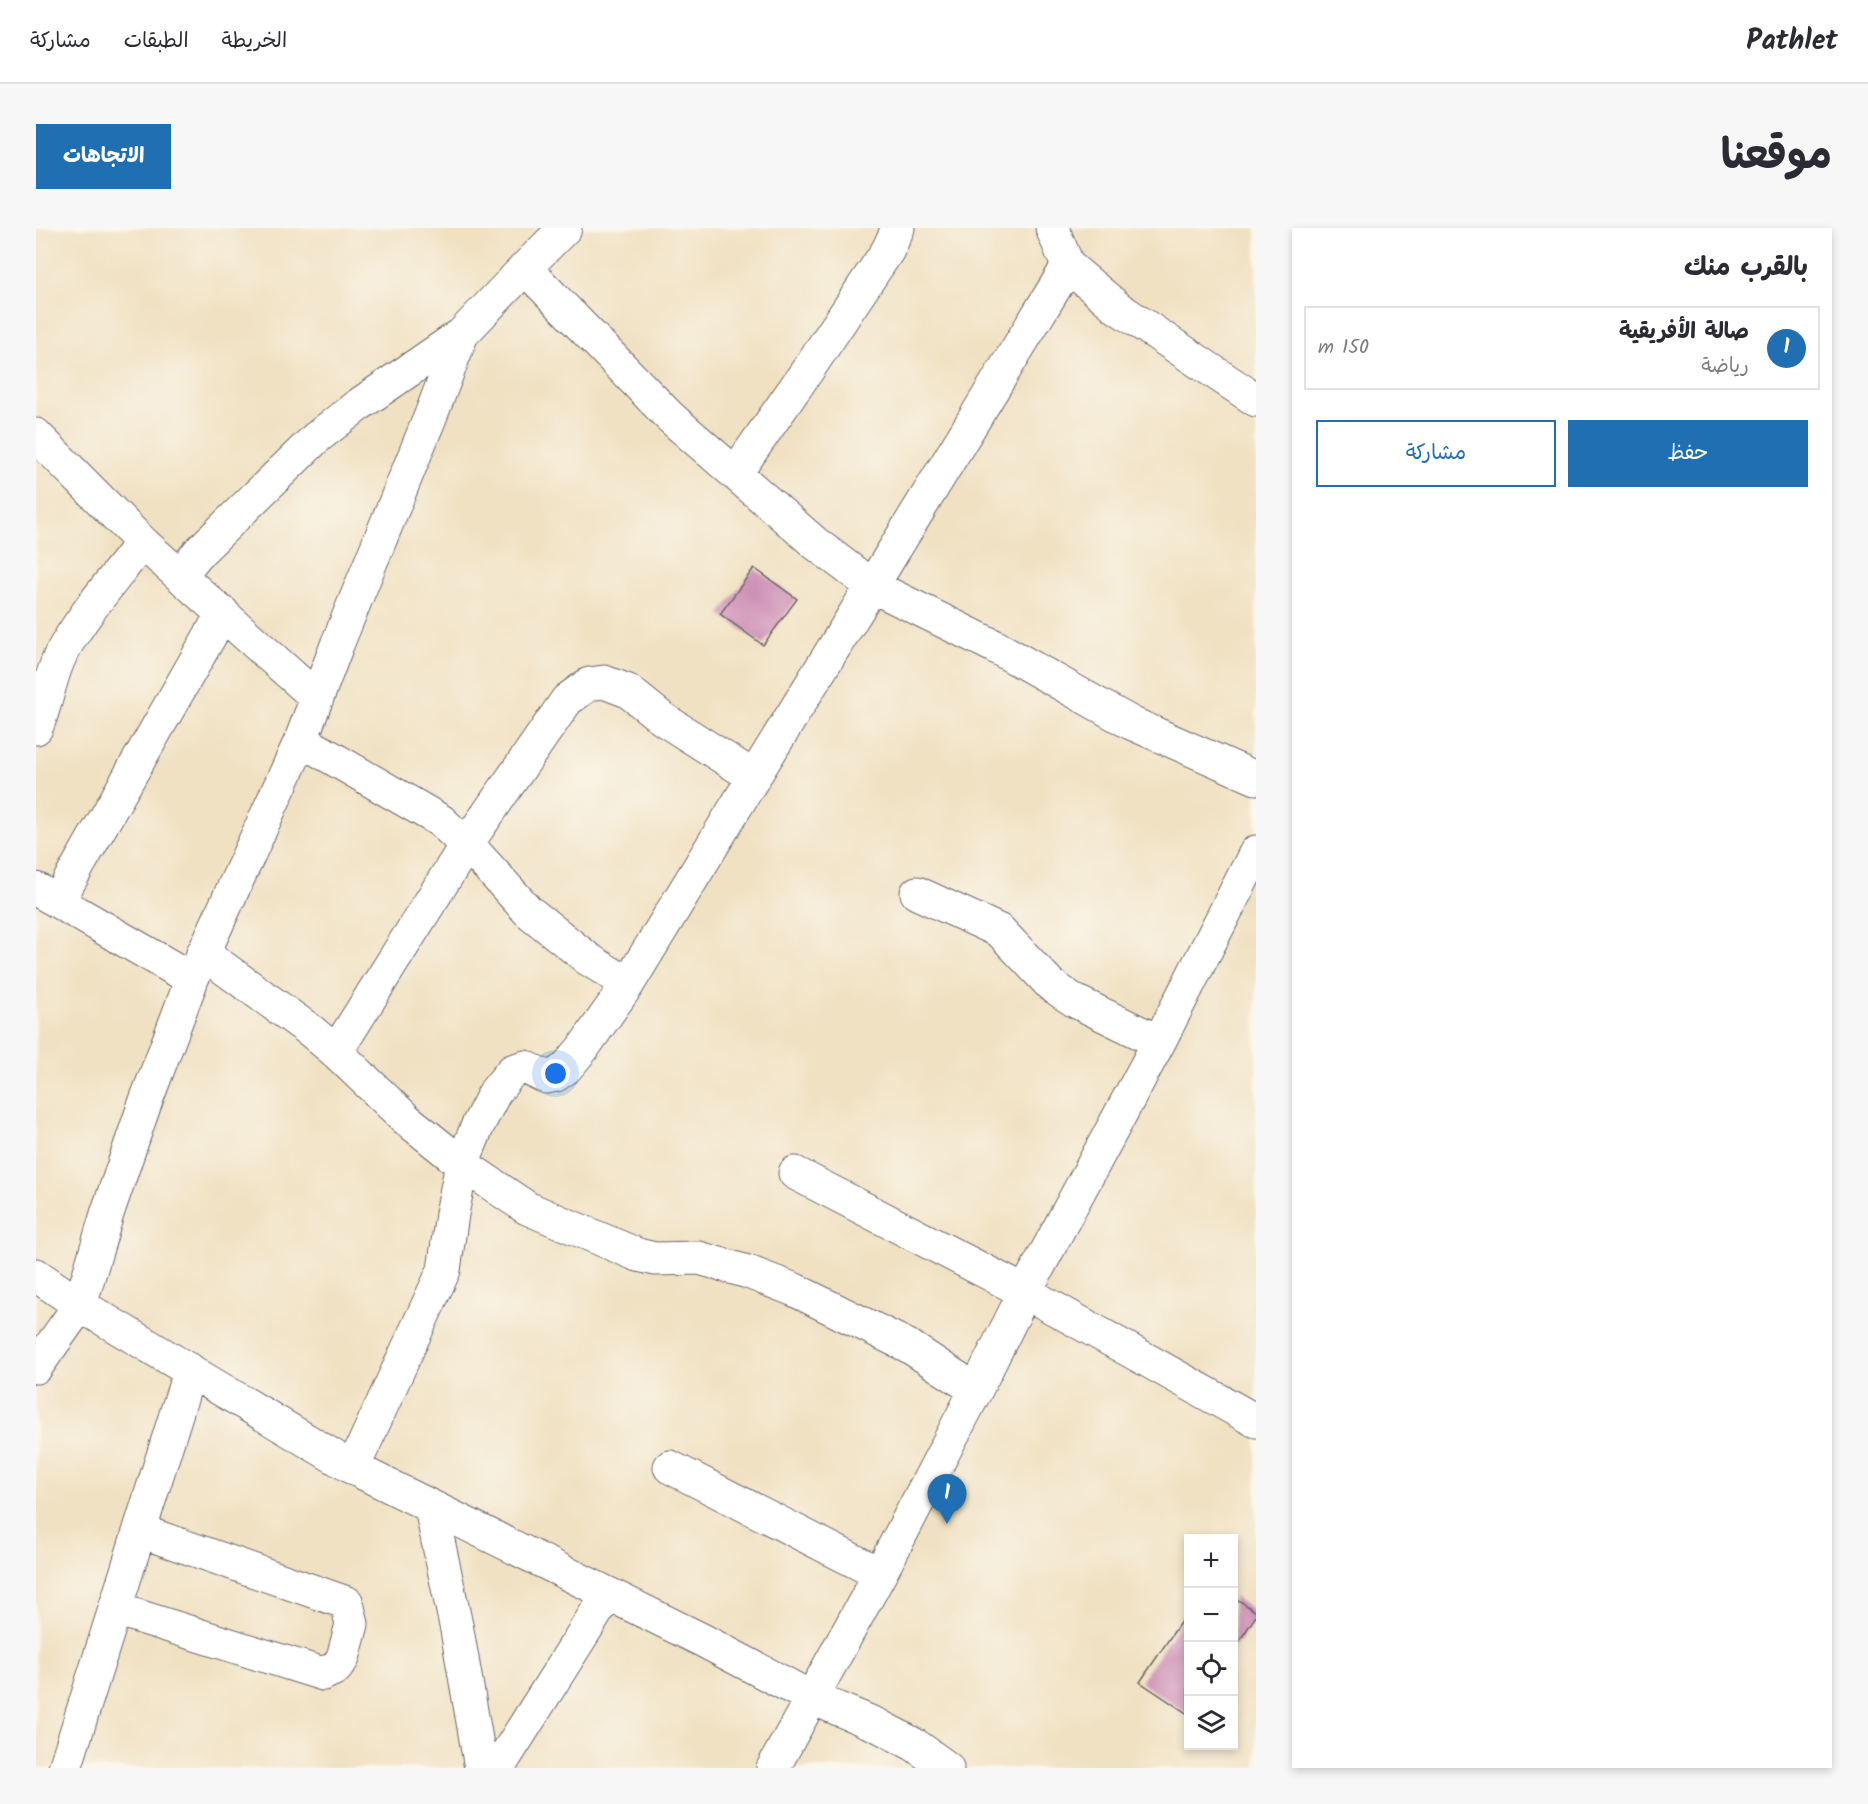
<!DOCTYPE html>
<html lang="ar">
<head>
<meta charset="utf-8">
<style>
  body { margin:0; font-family:Kalam,"Playpen Sans Arabic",sans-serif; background:#f7f7f7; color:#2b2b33; direction:rtl }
  .controls { position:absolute; right:18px; bottom:18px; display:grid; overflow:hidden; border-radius:0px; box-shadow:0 3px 9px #0003 }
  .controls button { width:54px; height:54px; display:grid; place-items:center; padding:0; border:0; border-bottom:2px solid #e1e1e2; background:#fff; color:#2b2b33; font:30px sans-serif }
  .you { position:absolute; left:520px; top:846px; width:21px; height:21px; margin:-15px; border:4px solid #fff; border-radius:50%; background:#1a73e8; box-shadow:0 0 0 9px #1a73e833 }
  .badge { display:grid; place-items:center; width:39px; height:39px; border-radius:50%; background:#1f6fb2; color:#fff; font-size:20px; font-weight:700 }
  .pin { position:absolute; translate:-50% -50px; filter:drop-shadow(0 2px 3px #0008) }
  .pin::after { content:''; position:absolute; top:32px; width:21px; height:18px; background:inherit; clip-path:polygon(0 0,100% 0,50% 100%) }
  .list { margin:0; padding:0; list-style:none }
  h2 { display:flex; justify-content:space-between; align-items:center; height:78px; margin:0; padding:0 24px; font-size:26px }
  h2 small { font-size:20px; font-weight:400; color:#7c7c81 }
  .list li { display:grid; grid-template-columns:39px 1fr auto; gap:18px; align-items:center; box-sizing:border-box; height:84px; margin:0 12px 12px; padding:0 12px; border:2px solid #e1e1e2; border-radius:0px }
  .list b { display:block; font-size:22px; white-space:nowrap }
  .list p { margin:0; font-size:20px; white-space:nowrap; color:#7c7c81 }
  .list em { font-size:20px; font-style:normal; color:#7c7c81 }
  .actions { display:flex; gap:12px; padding:18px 24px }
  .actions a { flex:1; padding:14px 0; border:2px solid #1f6fb2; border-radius:0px; text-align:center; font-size:21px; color:#1f6fb2 }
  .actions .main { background:#1f6fb2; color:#fff }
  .icon { flex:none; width:33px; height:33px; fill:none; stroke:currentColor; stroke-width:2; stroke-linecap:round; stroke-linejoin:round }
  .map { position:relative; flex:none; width:1220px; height:1540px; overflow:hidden; direction:ltr; border-radius:0px }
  header { display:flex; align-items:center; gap:36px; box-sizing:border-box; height:84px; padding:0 30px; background:#fff; border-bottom:2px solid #e1e1e2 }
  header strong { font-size:28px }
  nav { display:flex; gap:33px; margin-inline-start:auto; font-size:21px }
  .intro { display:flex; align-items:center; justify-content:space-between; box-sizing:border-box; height:144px; padding:0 36px }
  h1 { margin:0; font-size:42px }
  .button { padding:15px 27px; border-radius:0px; background:#1f6fb2; color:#fff; font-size:21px; font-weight:700 }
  main { display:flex; gap:36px; padding:0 36px }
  aside { flex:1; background:#fff; border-radius:0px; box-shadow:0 3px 9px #0003 }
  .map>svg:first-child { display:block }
</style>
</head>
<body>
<header>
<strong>Pathlet</strong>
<nav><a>الخريطة</a><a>الطبقات</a><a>مشاركة</a></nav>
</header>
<div class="intro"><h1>موقعنا</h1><a class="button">الاتجاهات</a></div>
<main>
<aside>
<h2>بالقرب منك<small></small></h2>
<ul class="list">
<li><span class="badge">1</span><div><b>صالة الأفريقية</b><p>رياضة</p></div><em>150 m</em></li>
</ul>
<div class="actions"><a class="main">حفظ</a><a>مشاركة</a></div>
</aside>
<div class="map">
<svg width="1220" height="1540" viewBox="0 0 1220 1540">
  <rect width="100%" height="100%" fill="#fbf7ec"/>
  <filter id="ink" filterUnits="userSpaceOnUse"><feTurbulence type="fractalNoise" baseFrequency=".0167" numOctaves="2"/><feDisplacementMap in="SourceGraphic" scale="12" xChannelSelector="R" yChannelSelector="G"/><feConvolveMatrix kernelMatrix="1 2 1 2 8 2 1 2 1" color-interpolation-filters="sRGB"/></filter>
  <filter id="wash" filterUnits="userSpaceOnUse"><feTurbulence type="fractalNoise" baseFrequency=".008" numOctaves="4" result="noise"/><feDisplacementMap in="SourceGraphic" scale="24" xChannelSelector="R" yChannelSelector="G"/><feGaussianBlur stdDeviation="1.35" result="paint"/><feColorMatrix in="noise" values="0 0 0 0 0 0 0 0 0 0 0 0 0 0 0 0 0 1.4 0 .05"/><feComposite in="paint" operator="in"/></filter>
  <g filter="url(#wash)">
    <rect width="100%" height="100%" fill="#f0e1c2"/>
    <g id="blocks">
      <!-- building -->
      <path fill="#cd8fb6" d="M 718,340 L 761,371 L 727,417 L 684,386 Z
        M 1198,1369 L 1220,1384 L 1220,1388 L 1198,1421 Z
        M 1152,1383 L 1152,1486 L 1104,1454 Z"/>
    </g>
  </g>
  <g filter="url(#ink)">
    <use href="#blocks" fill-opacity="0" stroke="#6a656a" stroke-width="1.5"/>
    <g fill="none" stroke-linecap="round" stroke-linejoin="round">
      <defs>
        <path id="minor" d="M 1016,0 L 1032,38 L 1082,80 L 1220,172
          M 1032,38 L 836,358 L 958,418 L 1095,495 L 1220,550
          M 0,207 L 106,314 L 281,470
          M 699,246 L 773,140 L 852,22 L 862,0
          M 144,347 L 163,324 L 280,210 L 321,178 L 426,106
          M 0,500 C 11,476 13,450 25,426 C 45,388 80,349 106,314
          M 265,512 L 405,593 L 443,629 L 492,683 L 552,731 L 592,756
          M 0,661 L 156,751
          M 881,665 L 964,703 L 1015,757 L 1039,773 L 1123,814
          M 22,673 L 187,385
          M 167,725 L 275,803 L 300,824 L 370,891 L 426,936 L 491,980 L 602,1027 L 619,1031 L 663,1030 L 712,1044 L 759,1062 L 874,1119 L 940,1162
          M 300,824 L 430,617 L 531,472 L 553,456 L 568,454 L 592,463 L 627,491 L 718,549
          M 759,945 L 989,1064 L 1220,1193
          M 0,1047 L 44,1077 L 317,1240 L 666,1412 L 776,1470 L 841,1497 L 879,1517 L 911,1540
          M 0,1139 L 44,1077 L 71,986 L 108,878 L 156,751 L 265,512 L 301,417 L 395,187 L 426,106 L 489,40
          M 634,1239 L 844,1346
          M 317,1240 L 408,1042 L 416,986 L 426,936 L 442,897 L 459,864 L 476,843 L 489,839 L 510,849 L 520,847 L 530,840 L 547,820 L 592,756 L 718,549 L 836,358 L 779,315 L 634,189 L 489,40 L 529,0
          M 395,1280 L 421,1402 L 445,1540
          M 79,1381 L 287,1446 L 300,1440 L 307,1430 L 316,1396 L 311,1375 L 104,1303
          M 29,1540 L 154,1142
          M 462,1540 L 572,1366
          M 737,1540 L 844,1346 L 940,1162 L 989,1064 L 1123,814 L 1220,624"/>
      </defs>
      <!-- minor casing -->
      <use href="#minor" stroke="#6a656a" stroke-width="35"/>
      <!-- minor -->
      <use href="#minor" stroke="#fff" stroke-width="33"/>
    </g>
  </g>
</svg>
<div class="controls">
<button>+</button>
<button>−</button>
<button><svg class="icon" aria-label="locate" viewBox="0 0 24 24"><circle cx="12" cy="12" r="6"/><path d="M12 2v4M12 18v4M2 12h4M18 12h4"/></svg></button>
<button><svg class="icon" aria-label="layers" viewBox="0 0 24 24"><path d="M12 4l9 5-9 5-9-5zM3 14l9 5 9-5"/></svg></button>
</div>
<div class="you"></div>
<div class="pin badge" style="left:911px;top:1296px">1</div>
</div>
</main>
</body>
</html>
